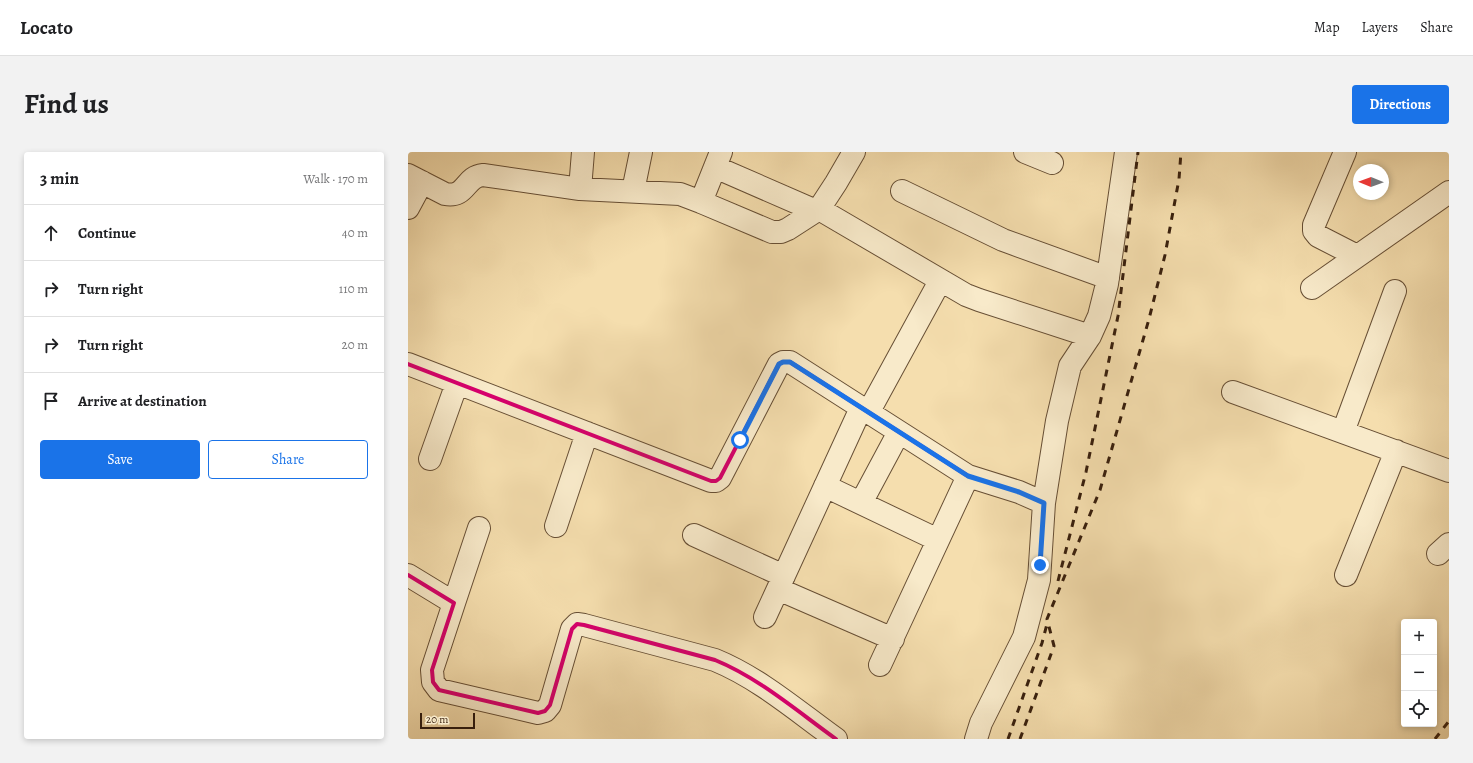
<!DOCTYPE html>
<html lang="en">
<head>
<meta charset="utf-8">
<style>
  body { margin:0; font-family:Alegreya,serif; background:#f2f2f2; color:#202124 }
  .controls { position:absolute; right:12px; bottom:12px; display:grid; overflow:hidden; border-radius:4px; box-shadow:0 2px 6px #0003 }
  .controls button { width:36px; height:36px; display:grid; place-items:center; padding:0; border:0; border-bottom:1px solid #e0e0e0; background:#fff; color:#202124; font:20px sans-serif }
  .compass { position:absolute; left:945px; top:12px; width:36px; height:36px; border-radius:50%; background:#fff; box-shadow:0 2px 6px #0003; rotate:271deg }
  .scale { position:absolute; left:12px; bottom:10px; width:55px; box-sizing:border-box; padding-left:4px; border:2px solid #381f0d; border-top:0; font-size:11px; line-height:14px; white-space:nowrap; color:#381f0d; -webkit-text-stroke:3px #f8eaca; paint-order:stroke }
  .stop { position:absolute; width:12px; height:12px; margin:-9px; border:3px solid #1a73e8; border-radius:50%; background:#fff }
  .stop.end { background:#1a73e8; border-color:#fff; box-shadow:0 1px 4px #0008 }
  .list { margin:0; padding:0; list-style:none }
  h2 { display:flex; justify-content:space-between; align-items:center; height:52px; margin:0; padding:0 16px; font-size:17px }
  h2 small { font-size:13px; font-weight:400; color:#757577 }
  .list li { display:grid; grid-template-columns:26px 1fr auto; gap:12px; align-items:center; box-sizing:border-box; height:56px; padding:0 16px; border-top:1px solid #e0e0e0 }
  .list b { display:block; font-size:15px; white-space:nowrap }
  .list em { font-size:13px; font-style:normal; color:#757577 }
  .actions { display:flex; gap:8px; padding:12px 16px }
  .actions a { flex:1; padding:9px 0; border:1px solid #1a73e8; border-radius:4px; text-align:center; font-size:14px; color:#1a73e8 }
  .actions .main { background:#1a73e8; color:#fff }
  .icon { flex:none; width:22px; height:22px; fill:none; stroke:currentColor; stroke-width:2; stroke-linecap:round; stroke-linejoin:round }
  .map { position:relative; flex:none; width:1041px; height:587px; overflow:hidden; border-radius:4px }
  header { display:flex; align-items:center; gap:24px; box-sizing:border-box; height:56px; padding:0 20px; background:#fff; border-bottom:1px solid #e0e0e0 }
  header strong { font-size:19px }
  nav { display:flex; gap:22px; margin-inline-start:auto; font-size:14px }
  .intro { display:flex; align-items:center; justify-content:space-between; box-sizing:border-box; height:96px; padding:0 24px }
  h1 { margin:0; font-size:28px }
  .button { padding:10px 18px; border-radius:4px; background:#1a73e8; color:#fff; font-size:14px; font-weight:700 }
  main { display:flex; gap:24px; padding:0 24px }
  aside { flex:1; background:#fff; border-radius:4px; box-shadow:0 2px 6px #0003 }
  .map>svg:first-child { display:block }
</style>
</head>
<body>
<header>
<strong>Locato</strong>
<nav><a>Map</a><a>Layers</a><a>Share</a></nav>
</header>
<div class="intro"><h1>Find us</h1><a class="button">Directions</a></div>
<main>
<aside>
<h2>3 min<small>Walk · 170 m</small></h2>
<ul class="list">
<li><svg class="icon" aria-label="ahead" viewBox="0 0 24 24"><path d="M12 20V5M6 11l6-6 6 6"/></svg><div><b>Continue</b></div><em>40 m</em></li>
<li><svg class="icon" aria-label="right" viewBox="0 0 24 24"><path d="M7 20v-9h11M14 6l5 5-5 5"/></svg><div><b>Turn right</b></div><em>110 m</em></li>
<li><svg class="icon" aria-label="right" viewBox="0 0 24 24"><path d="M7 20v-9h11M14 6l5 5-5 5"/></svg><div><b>Turn right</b></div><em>20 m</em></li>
<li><svg class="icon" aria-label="arrive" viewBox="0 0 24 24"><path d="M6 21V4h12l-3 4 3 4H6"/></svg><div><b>Arrive at destination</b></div></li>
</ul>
<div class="actions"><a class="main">Save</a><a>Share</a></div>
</aside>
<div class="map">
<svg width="1041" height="587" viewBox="0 0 1041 587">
  <rect width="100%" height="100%" fill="#f5deae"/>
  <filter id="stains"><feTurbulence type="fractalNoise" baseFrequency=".005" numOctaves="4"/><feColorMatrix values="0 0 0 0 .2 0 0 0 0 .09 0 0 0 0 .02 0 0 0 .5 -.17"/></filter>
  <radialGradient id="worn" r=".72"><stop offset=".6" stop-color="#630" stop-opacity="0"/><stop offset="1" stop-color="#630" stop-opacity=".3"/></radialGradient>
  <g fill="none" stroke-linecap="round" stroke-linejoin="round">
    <defs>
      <path id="minor" d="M 617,0 L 644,11
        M 937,0 L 906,73 L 906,79 L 910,84 L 949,104
        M 307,15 L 408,59
        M 0,23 L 37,42 C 59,46 56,25 75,23 L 172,37 L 272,42 L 293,50 L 364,80 L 373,80 L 380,77 L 411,57 L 428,31 L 446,0
        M 172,37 L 175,0
        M 225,39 L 233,0
        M 494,39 L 595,88 L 700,126
        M 293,50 L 313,0
        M 0,56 L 14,30
        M 411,57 L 558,143 L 571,148 L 682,184
        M 904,136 L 1041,40
        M 0,212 L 303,329 L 308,329 L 312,326 L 371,212 L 375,210 L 382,210 L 560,324
        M 825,240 L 1041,319
        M 460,261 L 532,129
        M 935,280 L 987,139
        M 22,307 L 49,231
        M 417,334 L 530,388
        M 453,351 L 491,280
        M 148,374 L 179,281
        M 286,383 L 376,424
        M 1030,402 L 1041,392
        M 0,423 L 46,451 L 24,518 L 25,530 L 31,538 L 130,561 L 137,559 L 142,553 L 164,477 L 169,472 L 176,473 L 307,508 C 351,526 389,559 428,587
        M 938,423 L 988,299
        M 370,437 L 485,487
        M 46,451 L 71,376
        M 357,465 L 453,256
        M 472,513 L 560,324 L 611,340 L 636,351
        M 568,587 L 573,571 L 616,485 L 631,428 L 636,351 L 649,269 L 662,214 L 682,184 L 691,164 L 699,132 L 718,0"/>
    </defs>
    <!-- minor casing -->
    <use href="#minor" stroke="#674f35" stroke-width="24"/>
    <!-- minor -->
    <use href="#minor" stroke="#f8eaca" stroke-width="22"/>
    <!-- rail -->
    <path stroke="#381f0d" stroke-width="3" stroke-dasharray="7 7" stroke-linecap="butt" d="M 650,429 L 678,320 L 710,164 L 730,0
      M 600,587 L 634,491 L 639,472
      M 612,587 L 646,494 L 639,467 L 692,338 L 741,167 L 757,103 L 771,27 L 773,0
      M 1027,587 L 1041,569"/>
    <defs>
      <path id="cycleway" d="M 0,212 L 303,329 L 308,329 L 312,326 L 371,212 L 375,210 L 382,210 L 560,324
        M 0,423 L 46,451 L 24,518 L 25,530 L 31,538 L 130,561 L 137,559 L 142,553 L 164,477 L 169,472 L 176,473 L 307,508 C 351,526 389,559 428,587"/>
    </defs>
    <!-- cycleway casing -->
    <use href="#cycleway" stroke="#f8eaca" stroke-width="6"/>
    <!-- cycleway -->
    <use href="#cycleway" stroke="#d6006c" stroke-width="4"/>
  </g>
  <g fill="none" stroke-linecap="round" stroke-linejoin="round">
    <!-- route -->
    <path stroke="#1a73e8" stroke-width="5" d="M 332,288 L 371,212 L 375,210 L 382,210 L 560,324 L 611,340 L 636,351 L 632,413"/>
  </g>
  <rect width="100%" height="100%" filter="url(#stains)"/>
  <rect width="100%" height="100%" fill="url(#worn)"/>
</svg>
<div class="controls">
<button>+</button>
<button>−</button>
<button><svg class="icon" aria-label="locate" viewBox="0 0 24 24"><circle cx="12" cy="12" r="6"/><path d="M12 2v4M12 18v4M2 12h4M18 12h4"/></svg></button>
</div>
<svg class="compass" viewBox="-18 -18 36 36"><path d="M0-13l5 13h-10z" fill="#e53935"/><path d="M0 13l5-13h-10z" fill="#757577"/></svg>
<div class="scale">20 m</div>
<div class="stop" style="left:332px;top:288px"></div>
<div class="stop end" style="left:632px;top:413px"></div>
</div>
</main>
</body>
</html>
